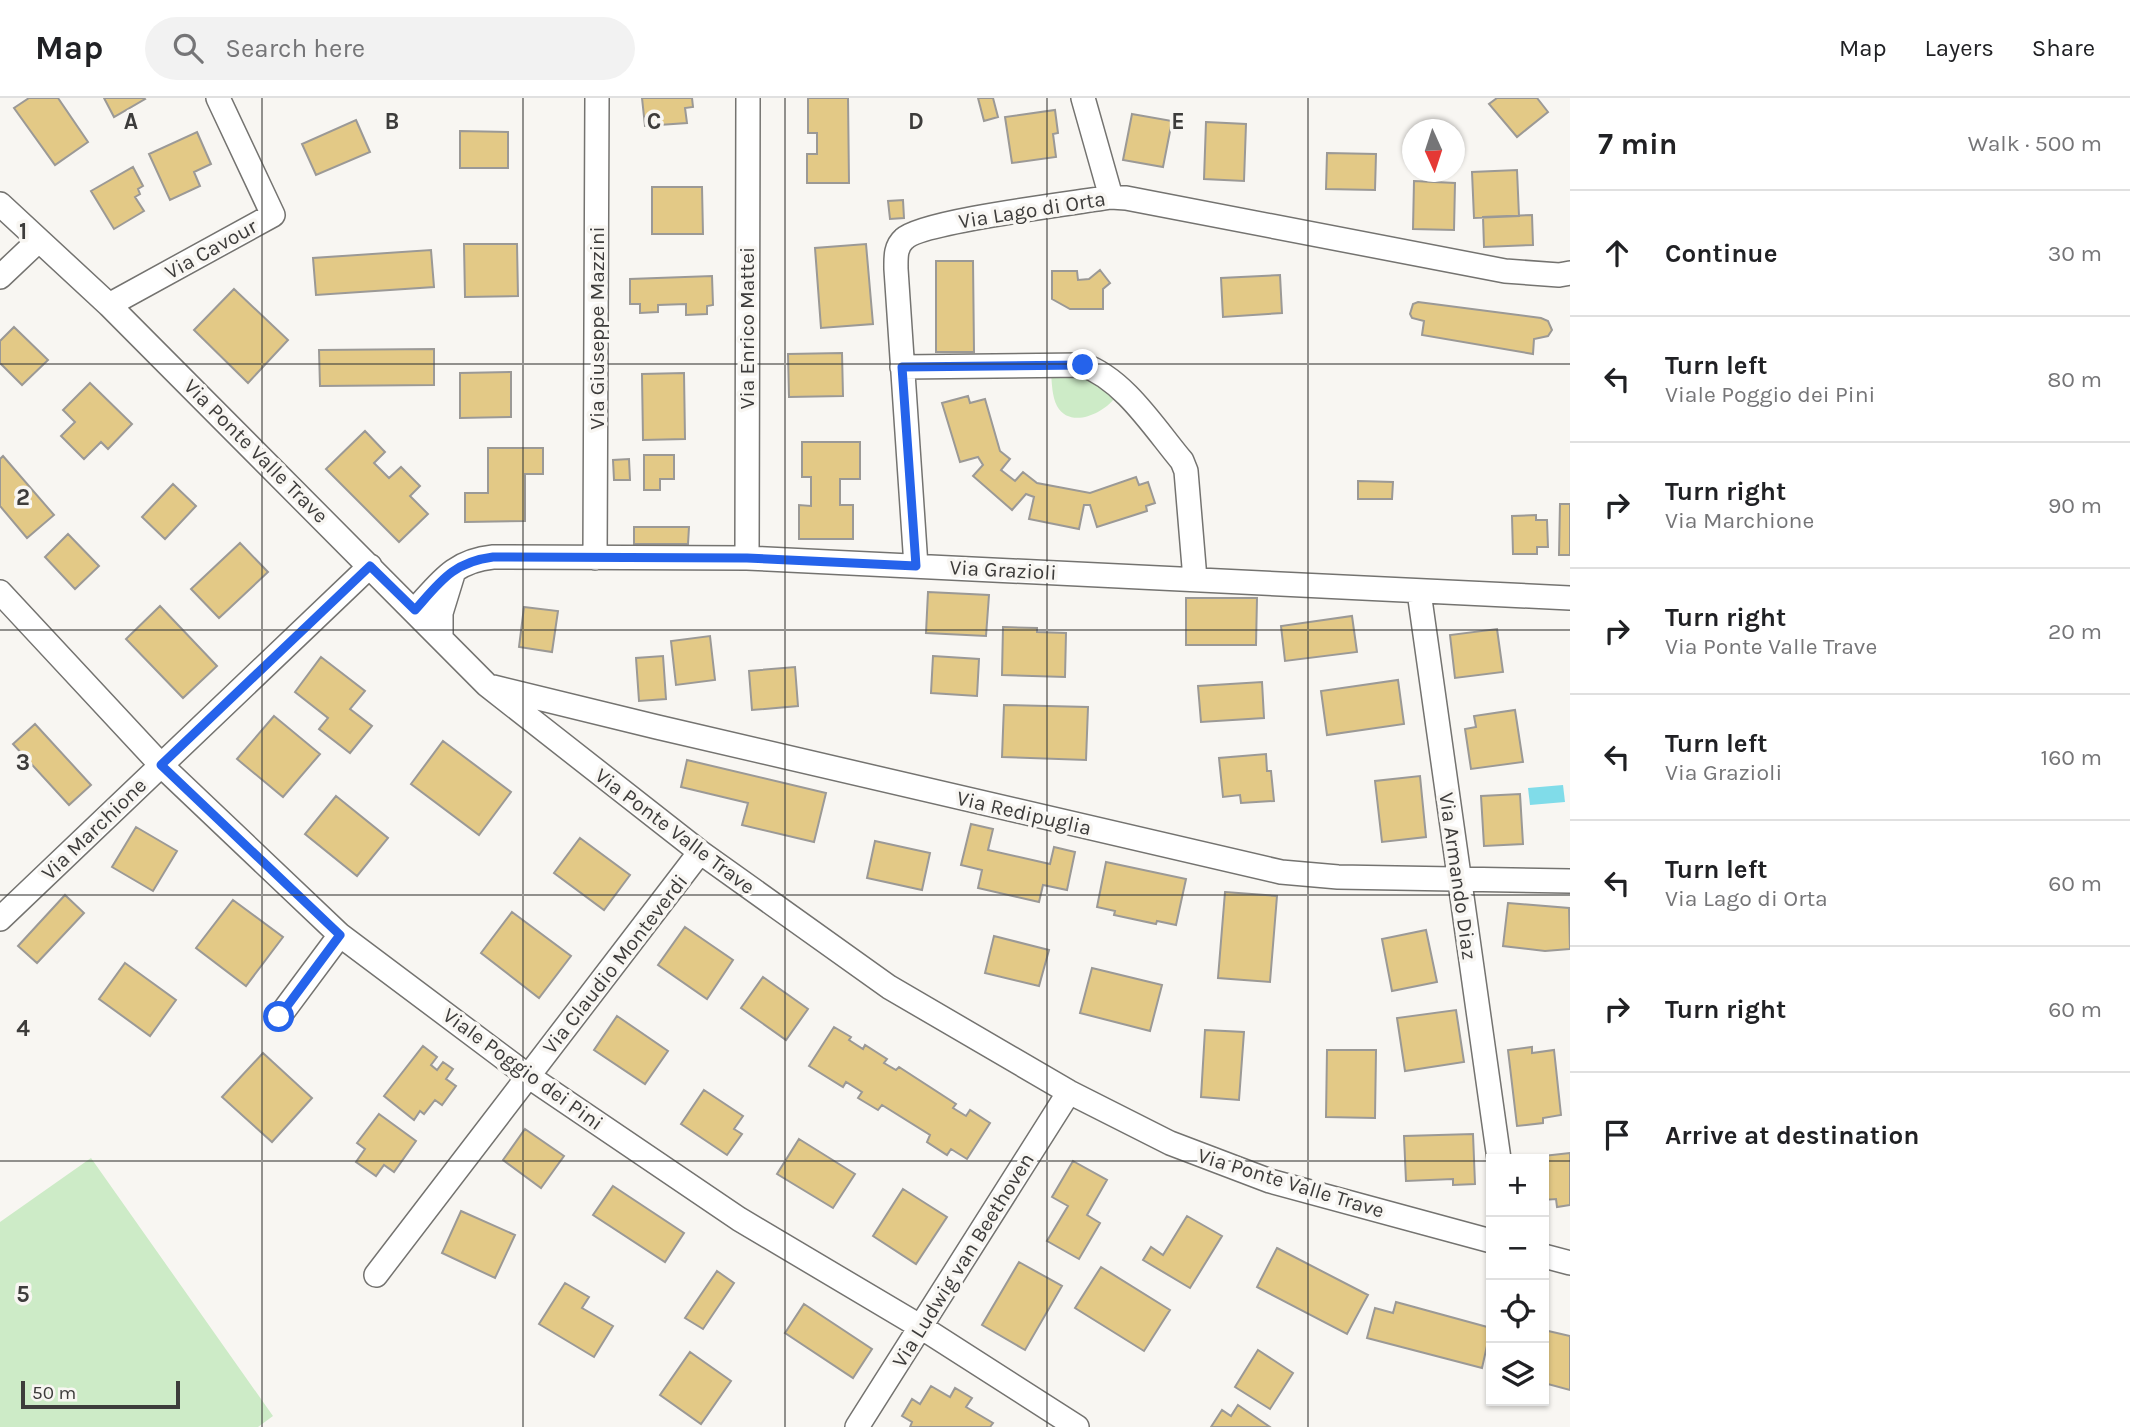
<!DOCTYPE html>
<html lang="en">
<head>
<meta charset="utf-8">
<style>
  body { margin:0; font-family:Karla,sans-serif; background:#f2f2f2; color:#202124 }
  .controls { position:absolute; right:21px; bottom:21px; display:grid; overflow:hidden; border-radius:0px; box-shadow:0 2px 5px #0004 }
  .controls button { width:63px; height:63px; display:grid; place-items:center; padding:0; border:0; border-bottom:2px solid #e0e0e0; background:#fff; color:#202124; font:35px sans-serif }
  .compass { position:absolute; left:1402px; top:21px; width:63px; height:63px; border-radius:50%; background:#fff; box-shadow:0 2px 5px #0004; rotate:177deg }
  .scale { position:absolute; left:21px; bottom:18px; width:159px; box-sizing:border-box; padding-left:7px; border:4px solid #3d3c3b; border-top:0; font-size:19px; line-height:24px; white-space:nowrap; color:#3d3c3b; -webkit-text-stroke:5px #f8f6f2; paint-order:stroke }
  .stop { position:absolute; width:21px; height:21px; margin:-16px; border:5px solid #2563eb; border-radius:50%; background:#fff }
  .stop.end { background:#2563eb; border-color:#fff; box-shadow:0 2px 7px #0008 }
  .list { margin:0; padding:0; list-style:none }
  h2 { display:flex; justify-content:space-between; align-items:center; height:91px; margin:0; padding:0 28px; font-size:30px }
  h2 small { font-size:23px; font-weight:400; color:#757577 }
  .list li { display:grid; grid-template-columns:46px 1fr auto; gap:21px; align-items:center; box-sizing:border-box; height:126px; padding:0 28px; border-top:2px solid #e0e0e0 }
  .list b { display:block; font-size:26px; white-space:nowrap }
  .list p { margin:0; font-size:23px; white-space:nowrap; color:#757577 }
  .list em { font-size:23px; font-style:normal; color:#757577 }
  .icon { flex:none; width:38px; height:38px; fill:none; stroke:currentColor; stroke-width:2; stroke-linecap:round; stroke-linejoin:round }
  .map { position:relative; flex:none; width:1570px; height:1329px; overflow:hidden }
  header { display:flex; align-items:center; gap:42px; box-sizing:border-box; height:98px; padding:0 35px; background:#fff; border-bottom:2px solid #e0e0e0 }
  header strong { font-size:33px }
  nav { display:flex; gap:38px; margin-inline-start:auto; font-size:24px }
  .search { width:490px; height:63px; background:#f2f2f2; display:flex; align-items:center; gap:18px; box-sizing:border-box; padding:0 24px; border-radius:38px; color:#757577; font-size:26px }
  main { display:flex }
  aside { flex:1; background:#fff }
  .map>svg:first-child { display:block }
</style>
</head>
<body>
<header>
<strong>Map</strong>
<div class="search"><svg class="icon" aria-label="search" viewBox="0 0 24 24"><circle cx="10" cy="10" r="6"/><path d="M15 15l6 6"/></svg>Search here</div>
<nav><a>Map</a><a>Layers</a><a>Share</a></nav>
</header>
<main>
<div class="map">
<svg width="1570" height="1329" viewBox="0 0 1570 1329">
  <rect width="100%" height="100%" fill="#f8f6f2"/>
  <!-- green -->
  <path fill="#cdebc7" d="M 1051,275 L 1095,279 L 1114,301 C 1102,316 1070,331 1057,308 C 1052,298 1052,286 1051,275 Z
    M 91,1060 L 273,1318 L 258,1329 L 0,1329 L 0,1124 Z"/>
  <!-- water -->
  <path fill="#80dce9" d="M 1563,687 L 1565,704 L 1530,707 L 1528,690 Z"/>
  <!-- building -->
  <path fill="#e3c986" stroke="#9b9996" stroke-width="2" d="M 29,0 L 58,0 L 88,44 L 55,67 L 14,10 Z
    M 104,0 L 144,0 L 145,1 L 114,19 Z
    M 642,0 L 692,0 L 693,9 L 685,10 L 687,25 L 645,28 Z
    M 808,0 L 848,0 L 849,85 L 807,85 L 807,56 L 817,56 L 817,35 L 808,35 Z
    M 978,0 L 993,0 L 998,19 L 984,23 Z
    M 1497,0 L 1537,0 L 1548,14 L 1517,39 L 1489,6 Z
    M 1055,12 L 1058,35 L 1053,36 L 1056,59 L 1012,65 L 1005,19 Z
    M 1132,16 L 1172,23 L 1163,69 L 1123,62 Z
    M 356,22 L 370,54 L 316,77 L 302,46 Z
    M 1206,24 L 1246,26 L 1244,83 L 1204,81 Z
    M 460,33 L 508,34 L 508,70 L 460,70 Z
    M 197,34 L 211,66 L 194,74 L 200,88 L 170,102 L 149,56 Z
    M 1327,55 L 1376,56 L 1375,92 L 1326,91 Z
    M 133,69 L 143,88 L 138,91 L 140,96 L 135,99 L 144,113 L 114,131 L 91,93 Z
    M 1517,72 L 1519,118 L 1474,120 L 1472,74 Z
    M 1414,83 L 1455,85 L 1454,132 L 1413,131 Z
    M 652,89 L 702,89 L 703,136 L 652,136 Z
    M 903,102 L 904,120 L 890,121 L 888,103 Z
    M 1532,117 L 1533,147 L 1484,149 L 1483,119 Z
    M 464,146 L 517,146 L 518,198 L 465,199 Z
    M 866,146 L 873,226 L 821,230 L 815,150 Z
    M 431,152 L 434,189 L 316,197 L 313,160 Z
    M 936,163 L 973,163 L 974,254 L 936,254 Z
    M 1100,172 L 1110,185 L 1103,191 L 1103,211 L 1070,211 L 1052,201 L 1052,173 L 1077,173 L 1078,182 L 1089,181 Z
    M 1280,177 L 1282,215 L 1223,219 L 1221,180 Z
    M 712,178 L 713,207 L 707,208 L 707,216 L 686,217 L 686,206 L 658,207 L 658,214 L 640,215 L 640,206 L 630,206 L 630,181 Z
    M 234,191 L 288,242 L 248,285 L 194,232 Z
    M 1418,204 L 1541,220 L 1548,223 L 1552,232 L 1548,238 L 1534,241 L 1533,256 L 1422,237 L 1424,223 L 1412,220 L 1410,216 L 1413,206 Z
    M 14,229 L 48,262 L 22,287 L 0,265 L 0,243 Z
    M 434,251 L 434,287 L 320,288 L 319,252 Z
    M 842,255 L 843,298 L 789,299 L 788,256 Z
    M 511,274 L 511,319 L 460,320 L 460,275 Z
    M 684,275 L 685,341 L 643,342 L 642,276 Z
    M 90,285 L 132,326 L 108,351 L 101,344 L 84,361 L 61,338 L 75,324 L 63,312 Z
    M 968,298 L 970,305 L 985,301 L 1000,353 L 1010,361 L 1001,372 L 1015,383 L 1023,374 L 1037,385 L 1090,395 L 1136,379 L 1139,387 L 1148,384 L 1155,405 L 1146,408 L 1147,413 L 1097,429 L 1090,407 L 1084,407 L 1079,431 L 1029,421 L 1034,399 L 1026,396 L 1012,412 L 973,378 L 983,367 L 978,359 L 960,364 L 942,305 Z
    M 365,333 L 385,354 L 374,365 L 389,380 L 401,369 L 420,388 L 410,398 L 428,416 L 399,444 L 326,371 Z
    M 802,344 L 860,344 L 860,381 L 840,381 L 840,407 L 853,407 L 853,441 L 799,441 L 799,407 L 811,408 L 811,379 L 802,379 Z
    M 488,350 L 543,350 L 543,376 L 525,376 L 525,423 L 465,424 L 465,395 L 488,395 Z
    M 644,357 L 674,357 L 674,381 L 660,381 L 660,392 L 644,392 Z
    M 3,358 L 54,417 L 27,440 L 0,408 L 0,361 Z
    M 629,361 L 630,382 L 614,382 L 613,362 Z
    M 1358,383 L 1393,384 L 1392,401 L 1358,401 Z
    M 173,386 L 196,408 L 165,441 L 142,419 Z
    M 1560,406 L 1570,406 L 1570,457 L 1559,457 Z
    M 1536,417 L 1536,422 L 1547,422 L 1548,449 L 1537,449 L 1537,456 L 1513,456 L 1512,418 Z
    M 634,429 L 689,429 L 688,446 L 634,446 Z
    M 68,436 L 99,468 L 75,491 L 45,459 Z
    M 240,445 L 268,474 L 219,520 L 191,491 Z
    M 928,494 L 989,497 L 986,538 L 926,535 Z
    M 1186,500 L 1257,500 L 1256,547 L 1186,547 Z
    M 160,508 L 217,568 L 183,600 L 126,541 Z
    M 524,509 L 558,513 L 552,554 L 519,549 Z
    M 1352,518 L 1357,554 L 1285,563 L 1281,528 Z
    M 1003,529 L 1037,530 L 1037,534 L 1066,535 L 1065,579 L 1002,577 Z
    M 1497,531 L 1503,574 L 1455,580 L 1450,537 Z
    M 710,538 L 715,582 L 676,587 L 671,543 Z
    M 663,558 L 666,601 L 639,603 L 636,560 Z
    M 933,558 L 979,561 L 977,598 L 931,595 Z
    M 321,559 L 365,593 L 350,611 L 372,628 L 350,655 L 319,631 L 328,620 L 295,594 Z
    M 795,569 L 798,608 L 752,612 L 749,573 Z
    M 1398,582 L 1404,626 L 1327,637 L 1321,593 Z
    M 1262,584 L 1264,620 L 1201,624 L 1198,588 Z
    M 1004,607 L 1088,609 L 1086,662 L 1002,659 Z
    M 1515,612 L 1523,664 L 1471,671 L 1465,631 L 1476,629 L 1474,618 Z
    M 274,618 L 320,656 L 283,699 L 237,661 Z
    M 35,626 L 91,687 L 69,707 L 13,646 Z
    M 443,643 L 511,694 L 479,737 L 411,686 Z
    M 1266,656 L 1267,673 L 1271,673 L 1274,703 L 1241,705 L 1240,697 L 1223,699 L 1219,660 Z
    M 687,662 L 826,695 L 814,744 L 742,727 L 748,705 L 681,689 Z
    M 1420,678 L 1426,739 L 1382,744 L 1375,683 Z
    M 1520,696 L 1523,746 L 1484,748 L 1481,698 Z
    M 336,698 L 388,740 L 357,778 L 305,736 Z
    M 971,726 L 993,731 L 988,752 L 1050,766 L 1054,749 L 1075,754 L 1067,792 L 1043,787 L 1039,804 L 978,790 L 982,772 L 961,767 Z
    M 136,729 L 177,753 L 153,793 L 112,769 Z
    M 580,740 L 630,777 L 604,812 L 554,775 Z
    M 875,743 L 930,755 L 922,792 L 867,780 Z
    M 1106,764 L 1186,781 L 1176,827 L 1157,823 L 1156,826 L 1114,817 L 1115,813 L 1097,809 Z
    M 1225,794 L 1277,798 L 1270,884 L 1218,880 Z
    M 65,797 L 84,815 L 37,865 L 18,848 Z
    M 233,802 L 283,839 L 246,888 L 196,850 Z
    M 1508,805 L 1569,810 L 1570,851 L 1545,853 L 1503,848 Z
    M 512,814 L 571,858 L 539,900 L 481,855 Z
    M 685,829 L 733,862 L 707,901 L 658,867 Z
    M 1426,832 L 1437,884 L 1392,893 L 1382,841 Z
    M 994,838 L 1049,852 L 1039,888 L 985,875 Z
    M 125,865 L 176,902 L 150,938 L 99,901 Z
    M 1092,870 L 1162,887 L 1150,933 L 1080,915 Z
    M 763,879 L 808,911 L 786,942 L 741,910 Z
    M 1456,912 L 1464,964 L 1405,973 L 1397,920 Z
    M 617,918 L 668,953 L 645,986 L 594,952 Z
    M 834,929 L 851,939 L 849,942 L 863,951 L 865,947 L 887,961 L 884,965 L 896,972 L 899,969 L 956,1006 L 953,1010 L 966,1018 L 970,1012 L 990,1025 L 967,1061 L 951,1051 L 947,1057 L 927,1044 L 930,1037 L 882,1007 L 878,1012 L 858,1000 L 862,994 L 846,984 L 843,989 L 809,968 Z
    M 1205,932 L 1244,934 L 1239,1002 L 1201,999 Z
    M 423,948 L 437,959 L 431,967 L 437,972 L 443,964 L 453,971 L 446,981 L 456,988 L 442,1007 L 435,1002 L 424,1016 L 420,1013 L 414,1022 L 384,998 Z
    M 1532,949 L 1532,955 L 1554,952 L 1561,1017 L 1543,1020 L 1543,1025 L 1517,1028 L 1508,952 Z
    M 1327,952 L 1376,952 L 1375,1020 L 1326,1019 Z
    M 263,955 L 312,1000 L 272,1044 L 222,999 Z
    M 704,992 L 743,1018 L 734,1031 L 742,1036 L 727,1057 L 681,1026 Z
    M 379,1016 L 416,1043 L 394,1074 L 384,1067 L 376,1078 L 356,1064 L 365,1051 L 357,1045 Z
    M 525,1031 L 564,1058 L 541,1090 L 503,1062 Z
    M 1473,1036 L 1475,1086 L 1453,1087 L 1453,1081 L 1406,1083 L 1404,1038 Z
    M 799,1041 L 855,1076 L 833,1110 L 777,1076 Z
    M 1570,1055 L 1570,1107 L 1557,1109 L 1556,1101 L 1544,1102 L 1544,1061 L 1525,1060 Z
    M 1073,1063 L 1107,1082 L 1087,1117 L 1100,1125 L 1079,1161 L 1047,1143 L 1068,1108 L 1052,1099 Z
    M 613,1088 L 684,1135 L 665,1164 L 593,1117 Z
    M 903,1091 L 947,1119 L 916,1166 L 873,1138 Z
    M 461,1113 L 515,1137 L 495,1180 L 442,1155 Z
    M 1187,1118 L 1222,1138 L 1190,1190 L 1143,1162 L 1151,1149 L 1163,1157 Z
    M 1277,1150 L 1368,1197 L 1347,1236 L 1257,1189 Z
    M 1019,1164 L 1062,1188 L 1025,1252 L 982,1227 Z
    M 1101,1169 L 1170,1212 L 1144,1253 L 1075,1210 Z
    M 717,1173 L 734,1185 L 703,1231 L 685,1220 Z
    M 565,1185 L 589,1199 L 582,1210 L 613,1228 L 594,1259 L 539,1226 Z
    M 1396,1204 L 1491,1230 L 1482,1270 L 1367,1240 L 1375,1210 L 1393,1215 Z
    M 804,1206 L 872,1251 L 853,1280 L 785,1235 Z
    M 1544,1232 L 1570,1238 L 1570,1292 L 1544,1285 Z
    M 1258,1252 L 1293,1275 L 1270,1311 L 1235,1289 Z
    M 690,1254 L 731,1283 L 701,1326 L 660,1297 Z
    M 931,1288 L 950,1299 L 955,1290 L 972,1300 L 966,1309 L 993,1325 L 990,1329 L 910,1329 L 912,1324 L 902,1318 L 912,1301 L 920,1306 Z
    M 1238,1307 L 1270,1329 L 1211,1329 L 1222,1312 L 1231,1318 Z"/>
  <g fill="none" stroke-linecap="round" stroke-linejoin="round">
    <defs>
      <path id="minor" d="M 1083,0 L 1111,99
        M 0,106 L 109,207 L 487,587 L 700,754 L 889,889 L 1069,994 L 1170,1045 L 1270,1083 L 1491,1143
        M 0,179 L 38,143
        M 109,207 L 273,117 L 218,0
        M 902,269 L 1083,267 C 1124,281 1155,331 1182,363 L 1186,373 L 1195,481
        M 595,460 L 597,0
        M 747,460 L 748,0
        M 916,468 L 896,171 C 896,160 895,149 904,141 C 922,123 1076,105 1111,99 L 1126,100 L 1505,173 L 1559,177 L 1570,175
        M 0,494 L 161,667 L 340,837 L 528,978 L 739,1121 L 921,1229 L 1077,1329
        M 1419,494 L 1499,1061
        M 415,512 C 440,485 453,463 493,459 L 747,460 L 1570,500
        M 441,540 L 441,515 L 453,476
        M 493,589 L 657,629 L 1281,774 L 1338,779 L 1570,783
        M 0,821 L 370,468
        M 279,919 L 340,837
        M 1544,1158 L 1570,1165
        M 376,1177 L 700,754
        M 857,1329 L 1069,994"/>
    </defs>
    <!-- minor casing -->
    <use href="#minor" stroke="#747370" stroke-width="26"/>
    <!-- minor -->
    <use href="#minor" stroke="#fff" stroke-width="23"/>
  </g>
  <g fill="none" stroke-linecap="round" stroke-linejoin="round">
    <!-- route -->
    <path stroke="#2563eb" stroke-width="9" d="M 279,919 L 340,837 L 161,667 L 370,468 L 415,512 C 440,484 453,464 493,459 L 747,460 L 916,468 L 902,269 L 1083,267"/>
  </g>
  <!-- grid -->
  <path fill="none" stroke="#3d3c3b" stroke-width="2" stroke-opacity="0.55" d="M 262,0 L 262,1329M 523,0 L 523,1329M 785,0 L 785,1329M 1047,0 L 1047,1329M 1308,0 L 1308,1329M 0,266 L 1570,266M 0,532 L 1570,532M 0,797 L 1570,797M 0,1063 L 1491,1063M 1544,1063 L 1570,1063"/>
  <g text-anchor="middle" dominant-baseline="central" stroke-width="7" stroke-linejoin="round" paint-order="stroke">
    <!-- street labels -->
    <g font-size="21" fill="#3d3c3b" stroke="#f8f6f2">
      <text transform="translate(1032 112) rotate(-9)">Via Lago di Orta</text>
      <text transform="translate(211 151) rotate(-29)">Via Cavour</text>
      <text transform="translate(597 230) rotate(-90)">Via Giuseppe Mazzini</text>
      <text transform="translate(747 230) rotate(-90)">Via Enrico Mattei</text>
      <text transform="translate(256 353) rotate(45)">Via Ponte Valle Trave</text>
      <text transform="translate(1003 472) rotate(3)">Via Grazioli</text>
      <text transform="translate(1024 715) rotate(13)">Via Redipuglia</text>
      <text transform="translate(94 731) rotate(-44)">Via Marchione</text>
      <text transform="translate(675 733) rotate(37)">Via Ponte Valle Trave</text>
      <text transform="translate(1458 778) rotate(82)">Via Armando Diaz</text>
      <text transform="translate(615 866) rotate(-52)">Via Claudio Monteverdi</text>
      <text transform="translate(523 971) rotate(36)">Viale Poggio dei Pini</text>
      <text transform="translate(1291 1085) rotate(17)">Via Ponte Valle Trave</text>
      <text transform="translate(963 1162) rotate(-58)">Via Ludwig van Beethoven</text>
    </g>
  </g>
  <g font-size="23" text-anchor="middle" font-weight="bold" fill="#3d3c3b" stroke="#f8f6f2" stroke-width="7" stroke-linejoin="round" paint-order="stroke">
    <text x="131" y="31">A</text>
    <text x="392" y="31">B</text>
    <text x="654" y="31">C</text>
    <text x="916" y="31">D</text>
    <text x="1178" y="31">E</text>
    <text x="23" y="141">1</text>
    <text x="23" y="407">2</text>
    <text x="23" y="672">3</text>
    <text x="23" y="938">4</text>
    <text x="23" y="1204">5</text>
  </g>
</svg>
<div class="controls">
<button>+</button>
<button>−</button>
<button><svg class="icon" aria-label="locate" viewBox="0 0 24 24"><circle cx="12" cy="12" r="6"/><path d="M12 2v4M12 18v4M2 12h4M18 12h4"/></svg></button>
<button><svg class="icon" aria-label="layers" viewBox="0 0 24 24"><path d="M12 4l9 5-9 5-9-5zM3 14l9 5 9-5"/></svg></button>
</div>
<svg class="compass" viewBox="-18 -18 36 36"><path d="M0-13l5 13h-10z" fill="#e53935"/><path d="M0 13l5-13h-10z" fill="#757577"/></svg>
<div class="scale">50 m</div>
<div class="stop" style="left:279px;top:919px"></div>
<div class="stop end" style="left:1083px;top:267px"></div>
</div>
<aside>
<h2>7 min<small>Walk · 500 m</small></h2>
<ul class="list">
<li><svg class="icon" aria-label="ahead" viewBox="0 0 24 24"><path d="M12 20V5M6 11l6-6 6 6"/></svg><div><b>Continue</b></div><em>30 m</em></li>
<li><svg class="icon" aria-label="left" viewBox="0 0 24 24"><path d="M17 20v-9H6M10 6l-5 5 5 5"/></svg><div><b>Turn left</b><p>Viale Poggio dei Pini</p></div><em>80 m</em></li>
<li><svg class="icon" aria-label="right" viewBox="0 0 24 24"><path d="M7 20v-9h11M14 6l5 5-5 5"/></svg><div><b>Turn right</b><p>Via Marchione</p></div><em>90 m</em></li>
<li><svg class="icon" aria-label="right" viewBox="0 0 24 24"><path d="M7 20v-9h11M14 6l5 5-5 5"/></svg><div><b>Turn right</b><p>Via Ponte Valle Trave</p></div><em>20 m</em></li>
<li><svg class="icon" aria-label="left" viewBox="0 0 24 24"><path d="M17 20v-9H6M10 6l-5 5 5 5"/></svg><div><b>Turn left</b><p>Via Grazioli</p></div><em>160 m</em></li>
<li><svg class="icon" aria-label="left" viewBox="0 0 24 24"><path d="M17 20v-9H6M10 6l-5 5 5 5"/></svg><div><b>Turn left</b><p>Via Lago di Orta</p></div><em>60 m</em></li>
<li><svg class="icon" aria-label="right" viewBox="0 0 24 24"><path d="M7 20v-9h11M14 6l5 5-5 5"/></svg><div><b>Turn right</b></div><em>60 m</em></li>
<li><svg class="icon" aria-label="arrive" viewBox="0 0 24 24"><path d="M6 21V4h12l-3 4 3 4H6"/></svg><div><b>Arrive at destination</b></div></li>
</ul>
</aside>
</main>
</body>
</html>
